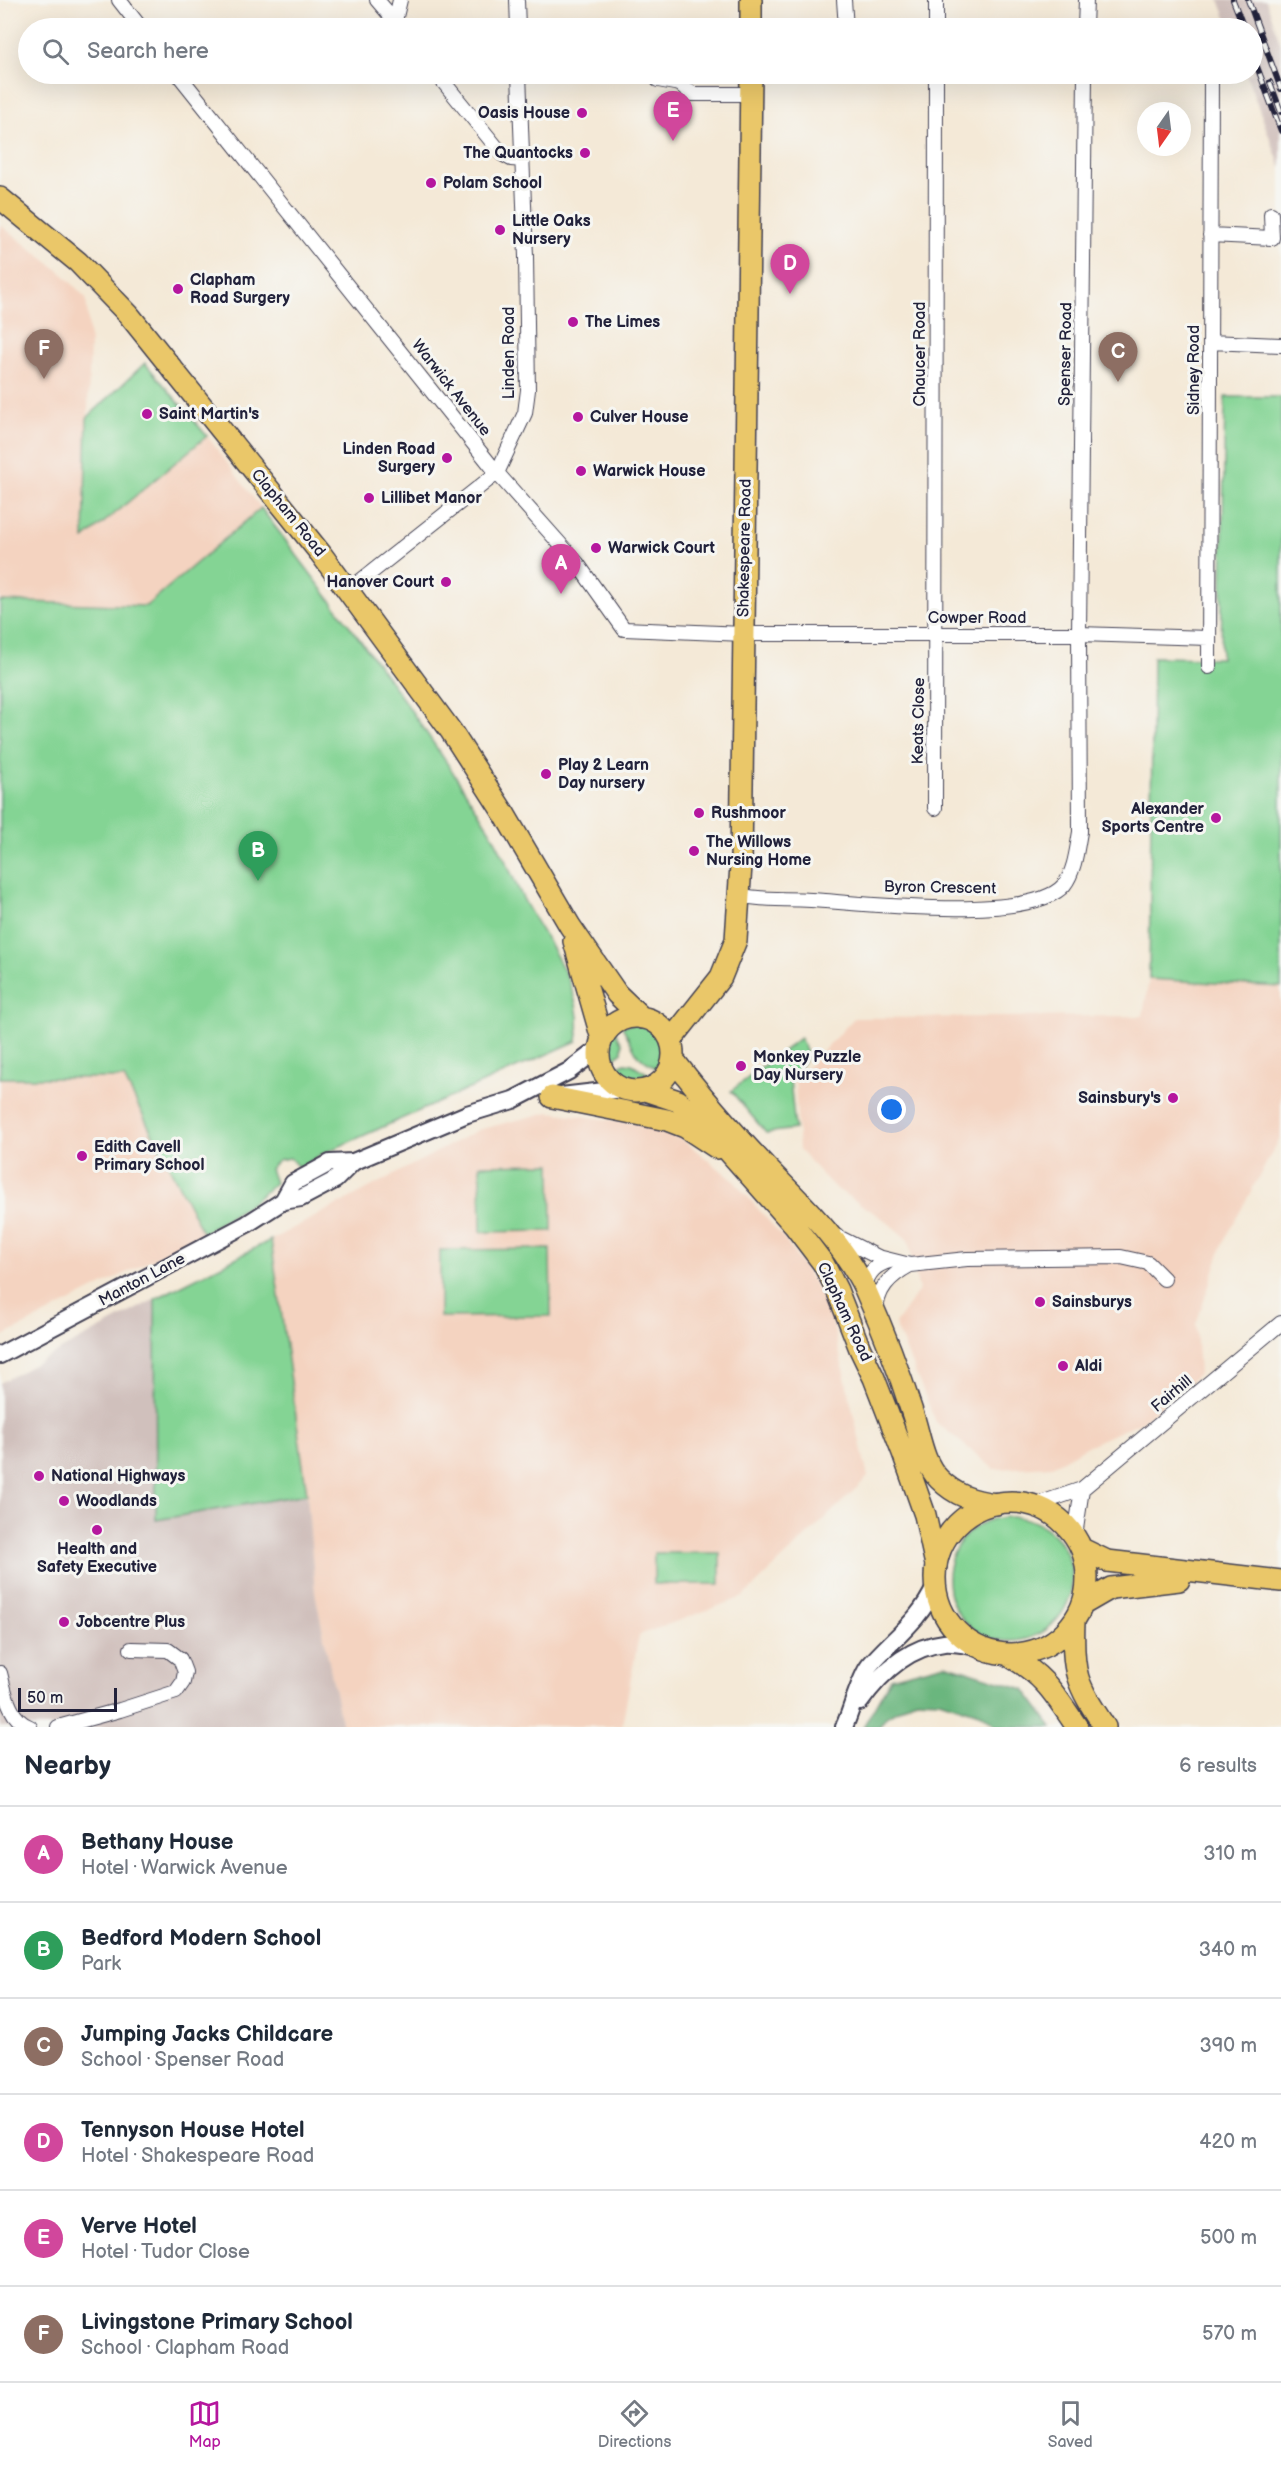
<!DOCTYPE html>
<html lang="en">
<head>
<meta charset="utf-8">
<style>
  body { margin:0; font-family:"Balsamiq Sans",sans-serif; background:#f2f2f3; color:#1f2937 }
  .compass { position:absolute; left:1137px; top:102px; width:54px; height:54px; border-radius:50%; background:#fff; box-shadow:0 6px 24px #0002; rotate:194deg }
  .scale { position:absolute; left:18px; bottom:15px; width:99px; box-sizing:border-box; padding-left:6px; border:3px solid #22223b; border-top:0; font-size:16px; line-height:21px; white-space:nowrap; color:#22223b; -webkit-text-stroke:4px #f6f6f2; paint-order:stroke }
  .you { position:absolute; left:892px; top:1110px; width:21px; height:21px; margin:-15px; border:4px solid #fff; border-radius:50%; background:#1a73e8; box-shadow:0 0 0 9px #1a73e833 }
  .badge { display:grid; place-items:center; width:39px; height:39px; border-radius:50%; background:#b5179e; color:#fff; font-size:20px; font-weight:700 }
  .pin { position:absolute; translate:-50% -50px; filter:drop-shadow(0 2px 3px #0008) }
  .pin::after { content:''; position:absolute; top:32px; width:21px; height:18px; background:inherit; clip-path:polygon(0 0,100% 0,50% 100%) }
  .list { margin:0; padding:0; list-style:none }
  h2 { display:flex; justify-content:space-between; align-items:center; height:78px; margin:0; padding:0 24px; font-size:26px }
  h2 small { font-size:20px; font-weight:400; color:#747a83 }
  .list li { display:grid; grid-template-columns:39px 1fr auto; gap:18px; align-items:center; box-sizing:border-box; height:96px; padding:0 24px; border-top:2px solid #e0e1e3 }
  .list b { display:block; font-size:22px; white-space:nowrap }
  .list p { margin:0; font-size:20px; white-space:nowrap; color:#747a83 }
  .list em { font-size:20px; font-style:normal; color:#747a83 }
  .icon { flex:none; width:33px; height:33px; fill:none; stroke:currentColor; stroke-width:2; stroke-linecap:round; stroke-linejoin:round }
  .map { position:relative; flex:none; width:1281px; height:1727px; overflow:hidden }
  .search { position:absolute; background:#fff; box-shadow:0 6px 24px #0002; left:18px; right:18px; top:18px; height:66px; display:flex; align-items:center; gap:15px; box-sizing:border-box; padding:0 21px; border-radius:33px; color:#747a83; font-size:22px }
  .sheet { height:654px; background:#fff }
  nav { display:flex; justify-content:space-around; align-items:center; box-sizing:border-box; height:84px; border-top:2px solid #e0e1e3; background:#fff; font-size:16px; color:#747a83 }
  nav a { display:grid; justify-items:center; gap:3px }
  nav .on { color:#b5179e }
  .map>svg:first-child { display:block }
</style>
</head>
<body>
<div class="map">
<svg width="1281" height="1727" viewBox="0 0 1281 1727">
  <rect width="100%" height="100%" fill="#f6f6f2"/>
  <filter id="ink" filterUnits="userSpaceOnUse"><feTurbulence type="fractalNoise" baseFrequency=".0167" numOctaves="2"/><feDisplacementMap in="SourceGraphic" scale="12" xChannelSelector="R" yChannelSelector="G"/><feConvolveMatrix kernelMatrix="1 2 1 2 8 2 1 2 1" color-interpolation-filters="sRGB"/></filter>
  <filter id="wash" filterUnits="userSpaceOnUse"><feTurbulence type="fractalNoise" baseFrequency=".008" numOctaves="4" result="noise"/><feDisplacementMap in="SourceGraphic" scale="24" xChannelSelector="R" yChannelSelector="G"/><feGaussianBlur stdDeviation="1.35" result="paint"/><feColorMatrix in="noise" values="0 0 0 0 0 0 0 0 0 0 0 0 0 0 0 0 0 1.4 0 .05"/><feComposite in="paint" operator="in"/></filter>
  <g filter="url(#wash)">
    <rect width="100%" height="100%" fill="#f4e9d7"/>
    <!-- built -->
    <path fill="#f4d3c0" d="M 0,225 L 61,272 L 86,298 L 90,341 L 84,539 L 207,436 L 261,508 L 146,606 L 0,601 Z
      M 1149,979 L 1281,987 L 1281,1136 L 1224,1241 L 1196,1324 L 1199,1374 L 1142,1421 L 1090,1445 L 1052,1466 L 994,1469 L 936,1422 L 895,1324 L 919,1290 L 908,1240 L 885,1220 L 834,1187 L 799,1150 L 795,1081 L 854,1018 L 1143,1016 Z
      M 0,1078 L 124,1078 L 203,1233 L 0,1338 Z
      M 549,1112 L 640,1124 L 682,1139 L 733,1180 L 785,1240 L 828,1304 L 868,1477 L 743,1597 L 639,1635 L 622,1726 L 342,1727 L 315,1592 L 307,1494 L 271,1240 L 478,1130 Z"/>
    <!-- industrial -->
    <path fill="#d0c0bc" d="M 1219,0 L 1266,0 L 1281,45 L 1281,168 L 1246,74 L 1252,74 L 1252,28 L 1230,28 Z
      M 155,1299 L 156,1519 L 307,1494 L 315,1592 L 342,1727 L 0,1727 L 0,1383 Z"/>
    <!-- green -->
    <path fill="#84d494" stroke="#537b68" stroke-width="1.5" d="M 145,363 L 207,436 L 84,539 L 87,418 Z
      M 1225,397 L 1281,397 L 1281,987 L 1149,979 L 1153,657 L 1221,658 Z
      M 261,508 C 340,613 422,718 490,831 C 504,854 513,880 526,904 C 549,946 586,991 577,1041 L 322,1154 L 299,1168 L 290,1158 L 278,1160 L 270,1169 L 275,1183 L 249,1205 L 203,1233 L 124,1078 L 0,1078 L 0,601 L 146,606 Z
      M 636,1023 C 659,1028 671,1049 659,1070 L 638,1056 L 622,1026 Z
      M 615,1031 L 622,1043 L 622,1052 L 607,1063 C 603,1052 606,1040 615,1031 Z
      M 800,1038 L 808,1055 L 790,1080 L 795,1129 L 766,1133 L 731,1091 Z
      M 625,1063 L 632,1064 L 653,1077 C 637,1087 622,1084 610,1070 Z
      M 551,1164 L 552,1231 L 481,1232 L 480,1165 Z
      M 271,1240 L 307,1494 L 156,1520 L 155,1299 Z
      M 550,1249 L 551,1316 L 440,1317 L 440,1250 Z
      M948 1579a62 62 0 1 1 124 0a62 62 0 1 1-124 0Z
      M 654,1553 L 720,1553 L 720,1584 L 654,1584 Z"/>
    <!-- forest -->
    <path fill="#6bb67e" stroke="#466c5c" stroke-width="1.5" d="M 945,1664 L 1024,1689 L 1052,1727 L 998,1727 L 982,1714 L 939,1700 L 916,1699 L 886,1717 L 879,1727 L 863,1727 L 891,1678 Z"/>
  </g>
  <g filter="url(#ink)">
    <g fill="none" stroke-linecap="round" stroke-linejoin="round">
      <defs>
        <path id="minor" d="M 119,0 L 141,28
          M 377,0 L 401,28
          M 517,0 L 518,28
          M 844,0 L 846,28
          M 936,0 L 936,28
          M 395,21 L 400,0
          M 1085,28 L 1086,0
          M 178,74 L 497,473 L 577,563 L 624,629 L 744,634 L 1079,634 L 1209,638
          M 437,74 L 502,154 L 511,159 L 523,160
          M 657,74 L 658,80 L 680,84 L 692,94 L 752,94
          M 1210,235 L 1272,238 L 1271,214
          M 1210,342 L 1281,345
          M 349,590 L 497,473 L 525,413 L 528,390 L 526,257 L 519,74
          M 1209,667 L 1211,74
          M 935,808 L 936,74
          M 738,895 C 763,901 786,898 811,900 C 861,903 1031,924 1064,885 C 1075,871 1077,848 1080,832 L 1079,634 L 1085,74
          M 832,1234 L 878,1257 L 910,1265 L 967,1259 L 1121,1257 L 1148,1263 L 1164,1279
          M 864,1287 C 869,1272 875,1265 890,1261
          M 876,1314 C 876,1289 890,1276 910,1265
          M 1035,1505 L 1082,1489 L 1281,1323
          M 1075,1536 L 1082,1489
          M 0,1673 C 5,1692 9,1720 30,1727
          M 58,1727 L 120,1710 L 176,1692 L 183,1682 L 185,1672 L 180,1659 L 168,1650 L 131,1649"/>
        <path id="tertiary" d="M 561,1096 L 622,1089
          M 283,1201 L 293,1183 L 330,1163 L 353,1162 L 467,1114 L 513,1100 L 569,1071 L 598,1049
          M 0,1355 L 247,1224 L 283,1201 L 301,1198 L 335,1180 L 353,1162
          M 860,1702 C 880,1674 908,1647 944,1643 C 954,1642 966,1645 977,1647
          M 844,1727 C 851,1712 860,1677 869,1666 C 893,1638 919,1622 935,1587"/>
        <path id="primary" d="M 751,0 L 751,28
          M 0,198 L 78,262 L 129,315 L 321,554 L 451,731 L 505,815 L 570,926 L 617,994 L 642,1018
          M 574,941 L 602,1039
          M599 1054a37 37 0 1 1 74 0a37 37 0 1 1-74 0Z
          M 671,1040 L 721,977 L 736,940 L 741,865 L 751,74
          M 673,1059 C 702,1097 733,1132 765,1166 C 801,1203 843,1242 865,1289 C 883,1329 899,1371 912,1412 C 920,1435 922,1462 939,1479 C 956,1496 973,1501 996,1504
          M 645,1090 L 678,1101 L 700,1119 L 794,1225 L 823,1263 L 837,1290 L 860,1349 L 874,1378 L 903,1453 L 925,1515 L 936,1565
          M 552,1097 L 667,1120 L 685,1127 L 717,1148"/>
        <path id="trunk" d="M935 1578a76 76 0 1 1 152 0a76 76 0 1 1-152 0Z
          M 1082,1549 L 1107,1561 L 1281,1581
          M 1085,1603 L 1111,1588 L 1179,1580
          M 1074,1621 C 1072,1674 1076,1683 1105,1727
          M 1008,1655 C 1045,1676 1054,1693 1077,1727"/>
      </defs>
      <!-- minor casing -->
      <use href="#minor" stroke="#424052" stroke-width="16"/>
      <!-- tertiary casing -->
      <use href="#tertiary" stroke="#424052" stroke-width="20"/>
      <!-- primary casing -->
      <use href="#primary" stroke="#424052" stroke-width="24"/>
      <!-- trunk casing -->
      <use href="#trunk" stroke="#424052" stroke-width="24"/>
      <!-- minor -->
      <use href="#minor" stroke="#fff" stroke-width="14"/>
      <!-- tertiary -->
      <use href="#tertiary" stroke="#fff" stroke-width="16"/>
      <!-- primary -->
      <use href="#primary" stroke="#eac769" stroke-width="21"/>
      <!-- trunk -->
      <use href="#trunk" stroke="#eac769" stroke-width="21"/>
      <defs>
        <path id="rail" d="M 1233,0 L 1244,28
          M 1248,0 L 1281,89
          M 1252,53 L 1281,131
          M 1270,82 L 1281,112"/>
      </defs>
      <!-- rail casing -->
      <use href="#rail" stroke="#22223b" stroke-width="6"/>
      <!-- rail -->
      <use href="#rail" stroke="#f6f6f2" stroke-width="4" stroke-dasharray="11" stroke-linecap="butt"/>
    </g>
  </g>
  <!-- markers -->
  <g fill="#b5179e" stroke="#f6f6f2" stroke-width="2">
    <circle cx="582" cy="113" r="6"/>
    <circle cx="585" cy="153" r="6"/>
    <circle cx="431" cy="183" r="6"/>
    <circle cx="500" cy="230" r="6"/>
    <circle cx="178" cy="289" r="6"/>
    <circle cx="573" cy="322" r="6"/>
    <circle cx="147" cy="414" r="6"/>
    <circle cx="578" cy="417" r="6"/>
    <circle cx="447" cy="458" r="6"/>
    <circle cx="581" cy="471" r="6"/>
    <circle cx="369" cy="498" r="6"/>
    <circle cx="596" cy="548" r="6"/>
    <circle cx="446" cy="582" r="6"/>
    <circle cx="546" cy="774" r="6"/>
    <circle cx="699" cy="813" r="6"/>
    <circle cx="1216" cy="818" r="6"/>
    <circle cx="694" cy="851" r="6"/>
    <circle cx="741" cy="1066" r="6"/>
    <circle cx="1173" cy="1098" r="6"/>
    <circle cx="82" cy="1156" r="6"/>
    <circle cx="1040" cy="1302" r="6"/>
    <circle cx="1063" cy="1366" r="6"/>
    <circle cx="39" cy="1476" r="6"/>
    <circle cx="64" cy="1501" r="6"/>
    <circle cx="97" cy="1530" r="6"/>
    <circle cx="64" cy="1622" r="6"/>
  </g>
  <g text-anchor="middle" dominant-baseline="central" stroke-width="6" stroke-linejoin="round" paint-order="stroke">
    <!-- poi labels -->
    <g font-size="16" font-weight="bold" fill="#22223b" stroke="#f6f6f2" text-anchor="start">
      <text x="570" y="113" text-anchor="end">Oasis House</text>
      <text x="573" y="153" text-anchor="end">The Quantocks</text>
      <text x="443" y="183">Polam School</text>
      <text x="512" y="221">Little Oaks<tspan x="512" dy="18">Nursery</tspan></text>
      <text x="190" y="280">Clapham<tspan x="190" dy="18">Road Surgery</tspan></text>
      <text x="585" y="322">The Limes</text>
      <text x="159" y="414">Saint Martin's</text>
      <text x="590" y="417">Culver House</text>
      <text x="435" y="449" text-anchor="end">Linden Road<tspan x="435" dy="18">Surgery</tspan></text>
      <text x="593" y="471">Warwick House</text>
      <text x="381" y="498">Lillibet Manor</text>
      <text x="608" y="548">Warwick Court</text>
      <text x="434" y="582" text-anchor="end">Hanover Court</text>
      <text x="558" y="765">Play 2 Learn<tspan x="558" dy="18">Day nursery</tspan></text>
      <text x="1204" y="809" text-anchor="end">Alexander<tspan x="1204" dy="18">Sports Centre</tspan></text>
      <text x="711" y="813">Rushmoor</text>
      <text x="706" y="842">The Willows<tspan x="706" dy="18">Nursing Home</tspan></text>
      <text x="753" y="1057">Monkey Puzzle<tspan x="753" dy="18">Day Nursery</tspan></text>
      <text x="1161" y="1098" text-anchor="end">Sainsbury's</text>
      <text x="94" y="1147">Edith Cavell<tspan x="94" dy="18">Primary School</tspan></text>
      <text x="1052" y="1302">Sainsburys</text>
      <text x="1075" y="1366">Aldi</text>
      <text x="51" y="1476">National Highways</text>
      <text x="76" y="1501">Woodlands</text>
      <text x="97" y="1549" text-anchor="middle">Health and<tspan x="97" dy="18">Safety Executive</tspan></text>
      <text x="76" y="1622">Jobcentre Plus</text>
    </g>
    <!-- street labels -->
    <g font-size="16" fill="#22223b" stroke="#f6f6f2">
      <text transform="translate(509 353) rotate(-90)">Linden Road</text>
      <text transform="translate(920 354) rotate(-90)">Chaucer Road</text>
      <text transform="translate(1066 354) rotate(-89)">Spenser Road</text>
      <text transform="translate(1194 370) rotate(-90)">Sidney Road</text>
      <text transform="translate(451 388) rotate(52)">Warwick Avenue</text>
      <text transform="translate(288 513) rotate(51)">Clapham Road</text>
      <text transform="translate(745 548) rotate(-89)">Shakespeare Road</text>
      <text x="977" y="618">Cowper Road</text>
      <text transform="translate(919 721) rotate(-89)">Keats Close</text>
      <text transform="translate(940 888) rotate(1)">Byron Crescent</text>
      <text transform="translate(142 1280) rotate(-28)">Manton Lane</text>
      <text transform="translate(844 1312) rotate(65)">Clapham Road</text>
      <text transform="translate(1172 1394) rotate(-40)">Fairhill</text>
    </g>
  </g>
</svg>
<svg class="compass" viewBox="-18 -18 36 36"><path d="M0-13l5 13h-10z" fill="#e53935"/><path d="M0 13l5-13h-10z" fill="#747a83"/></svg>
<div class="scale">50 m</div>
<div class="you"></div>
<div class="pin badge" style="left:561px;top:594px;background:#d1479c">A</div>
<div class="pin badge" style="left:258px;top:881px;background:#2e9e5b">B</div>
<div class="pin badge" style="left:1118px;top:382px;background:#8d6e63">C</div>
<div class="pin badge" style="left:790px;top:294px;background:#d1479c">D</div>
<div class="pin badge" style="left:673px;top:141px;background:#d1479c">E</div>
<div class="pin badge" style="left:44px;top:379px;background:#8d6e63">F</div>
<div class="search"><svg class="icon" aria-label="search" viewBox="0 0 24 24"><circle cx="10" cy="10" r="6"/><path d="M15 15l6 6"/></svg>Search here</div>
</div>
<section class="sheet">
<h2>Nearby<small>6 results</small></h2>
<ul class="list">
<li><span class="badge" style="background:#d1479c">A</span><div><b>Bethany House</b><p>Hotel · Warwick Avenue</p></div><em>310 m</em></li>
<li><span class="badge" style="background:#2e9e5b">B</span><div><b>Bedford Modern School</b><p>Park</p></div><em>340 m</em></li>
<li><span class="badge" style="background:#8d6e63">C</span><div><b>Jumping Jacks Childcare</b><p>School · Spenser Road</p></div><em>390 m</em></li>
<li><span class="badge" style="background:#d1479c">D</span><div><b>Tennyson House Hotel</b><p>Hotel · Shakespeare Road</p></div><em>420 m</em></li>
<li><span class="badge" style="background:#d1479c">E</span><div><b>Verve Hotel</b><p>Hotel · Tudor Close</p></div><em>500 m</em></li>
<li><span class="badge" style="background:#8d6e63">F</span><div><b>Livingstone Primary School</b><p>School · Clapham Road</p></div><em>570 m</em></li>
</ul>
</section>
<nav>
<a class="on"><svg class="icon" aria-label="map" viewBox="0 0 24 24"><path d="M3 6l6-2 6 2 6-2v14l-6 2-6-2-6 2zM9 4v14M15 6v14"/></svg>Map</a>
<a><svg class="icon" aria-label="directions" viewBox="0 0 24 24"><path d="M12 3l9 9-9 9-9-9zM9 14v-3h6M13 9l2 2-2 2"/></svg>Directions</a>
<a><svg class="icon" aria-label="saved" viewBox="0 0 24 24"><path d="M7 4h10v16l-5-4-5 4z"/></svg>Saved</a>
</nav>
</body>
</html>
